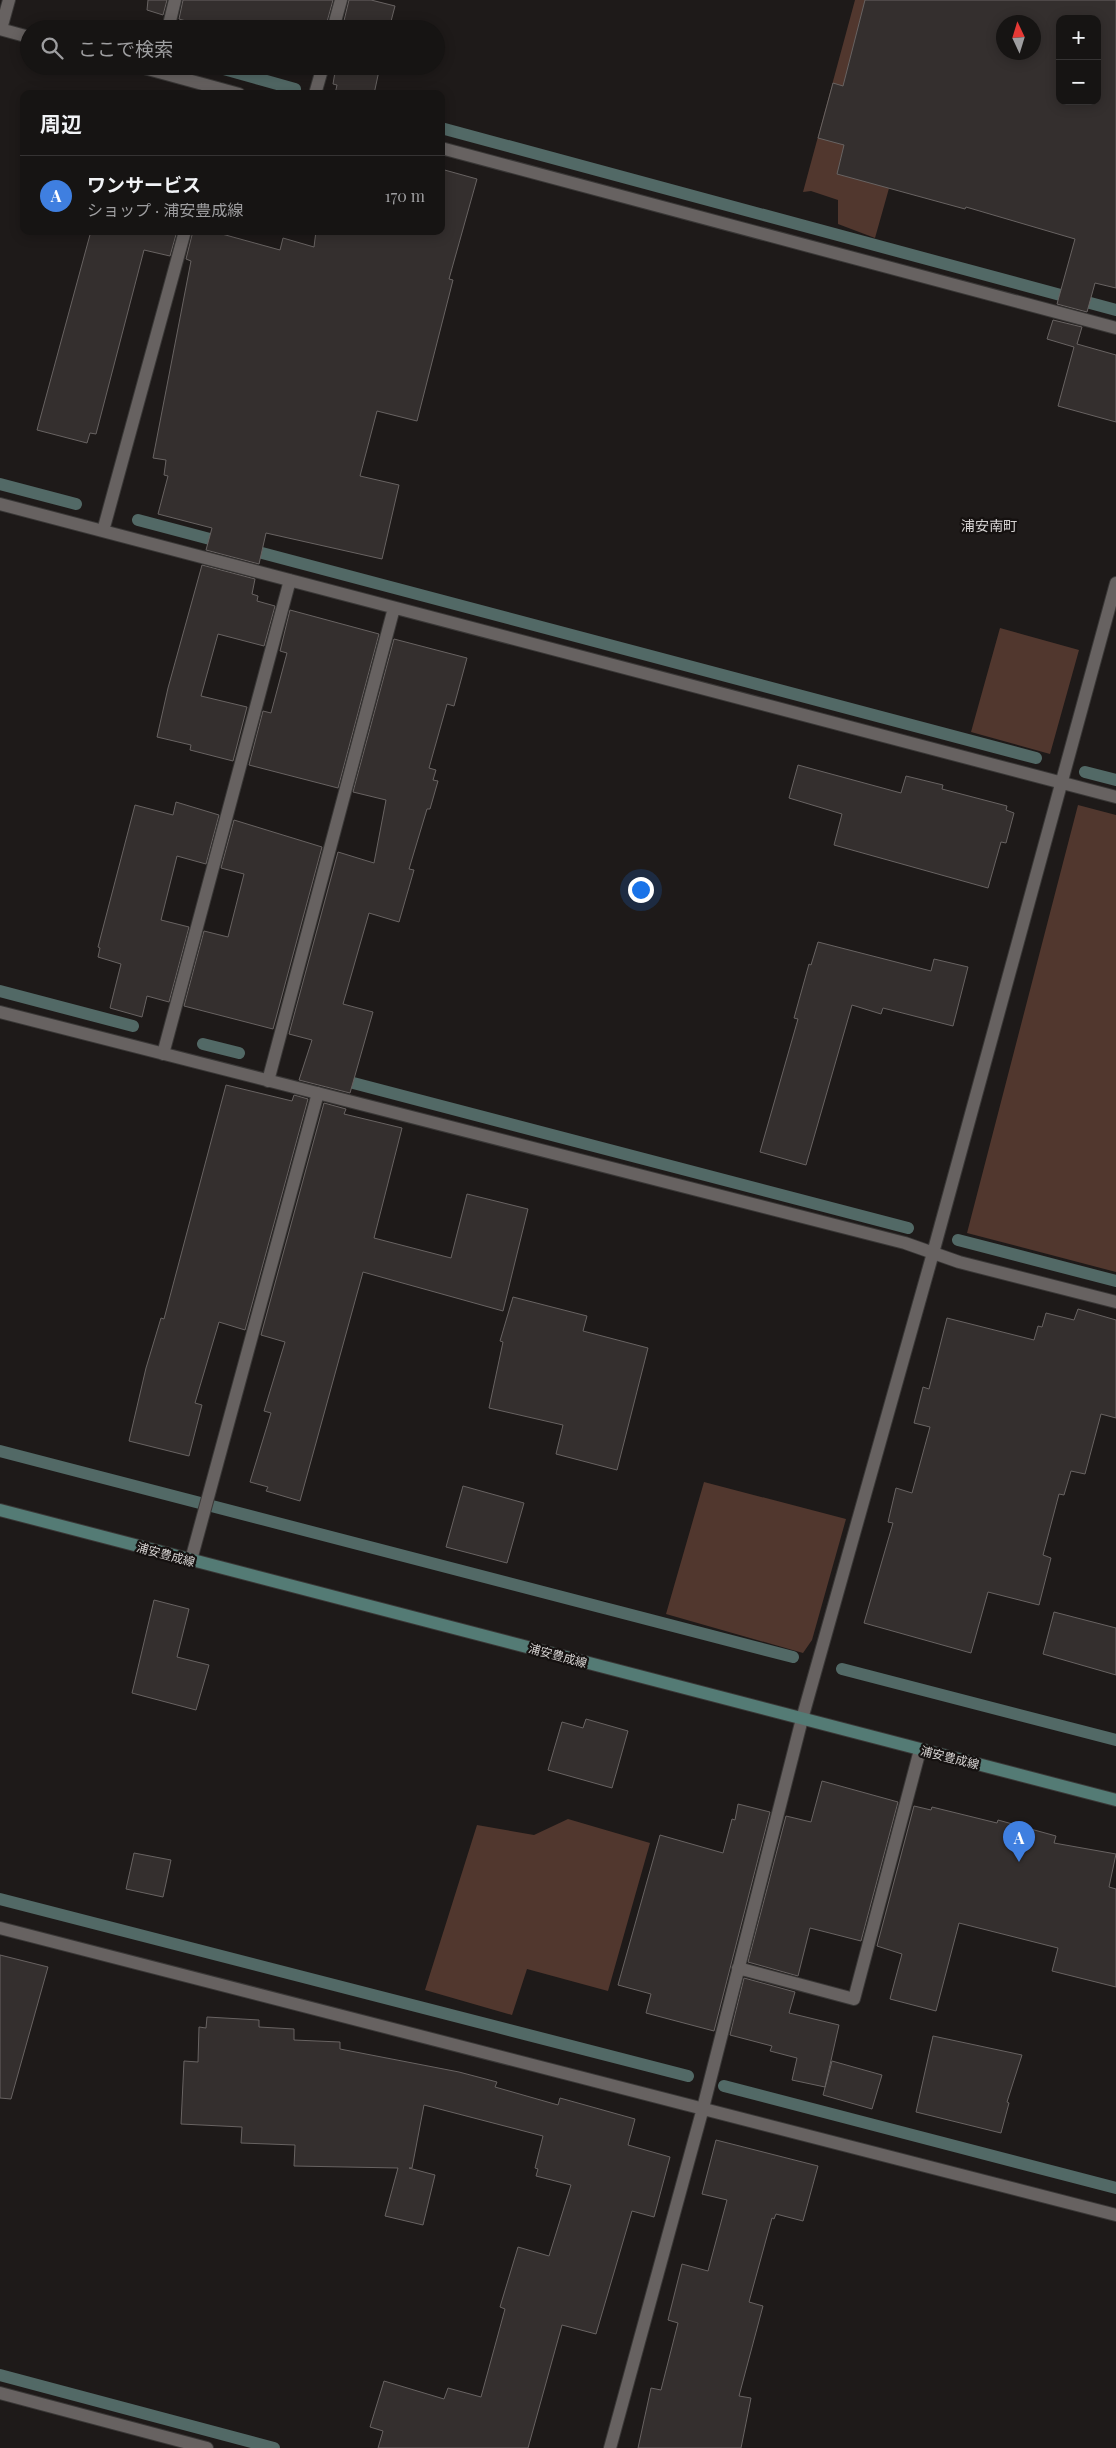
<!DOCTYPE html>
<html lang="ja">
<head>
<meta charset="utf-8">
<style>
  body { margin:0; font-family:"Playfair Display","Noto Sans JP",serif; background:#1f1d1c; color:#f1f3f6 }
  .controls { position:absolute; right:15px; top:15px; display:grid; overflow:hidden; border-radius:10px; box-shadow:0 2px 12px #0003 }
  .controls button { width:45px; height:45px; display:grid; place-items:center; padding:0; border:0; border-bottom:1px solid #353333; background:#161413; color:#f1f3f6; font:25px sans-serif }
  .compass { position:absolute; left:996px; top:15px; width:45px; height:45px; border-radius:50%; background:#161413; box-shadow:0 2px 12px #0003; rotate:356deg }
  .you { position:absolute; left:640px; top:889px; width:18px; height:18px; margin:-12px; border:4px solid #fff; border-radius:50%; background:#1a73e8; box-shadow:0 0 0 8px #1a73e833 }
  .badge { display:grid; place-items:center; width:32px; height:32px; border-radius:50%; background:#7c3aed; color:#fff; font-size:16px; font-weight:700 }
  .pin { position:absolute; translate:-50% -41px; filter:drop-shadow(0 1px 2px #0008) }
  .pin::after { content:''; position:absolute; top:26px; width:18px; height:15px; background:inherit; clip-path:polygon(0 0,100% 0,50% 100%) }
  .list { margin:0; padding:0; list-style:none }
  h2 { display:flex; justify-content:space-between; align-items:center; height:65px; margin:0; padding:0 20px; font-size:21px }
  h2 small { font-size:16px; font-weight:400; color:#9e9ea0 }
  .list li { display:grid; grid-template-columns:32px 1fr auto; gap:15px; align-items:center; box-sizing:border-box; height:80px; padding:0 20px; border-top:1px solid #353333 }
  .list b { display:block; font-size:19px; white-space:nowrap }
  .list p { margin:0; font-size:16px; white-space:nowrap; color:#9e9ea0 }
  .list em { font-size:16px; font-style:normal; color:#9e9ea0 }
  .icon { flex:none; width:28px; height:28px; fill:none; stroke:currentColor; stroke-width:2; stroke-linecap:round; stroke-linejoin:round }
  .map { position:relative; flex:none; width:1116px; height:2448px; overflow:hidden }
  .search { position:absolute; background:#161413; box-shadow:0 2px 12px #0003; left:20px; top:20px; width:425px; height:55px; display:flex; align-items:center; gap:12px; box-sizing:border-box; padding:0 18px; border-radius:28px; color:#9e9ea0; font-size:19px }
  .panel { position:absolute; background:#161413; box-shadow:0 2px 12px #0003; left:20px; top:90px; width:425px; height:145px; border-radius:10px }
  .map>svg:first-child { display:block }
</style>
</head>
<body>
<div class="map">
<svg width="1116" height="2448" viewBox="0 0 1116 2448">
  <rect width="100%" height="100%" fill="#1e1a19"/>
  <!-- green -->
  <path fill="#51372e" d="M 855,0 L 942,0 L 875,238 L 838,224 L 838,200 L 811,191 L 803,192 Z
    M 1000,628 L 1079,650 L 1050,754 L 971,732 Z
    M 1078,805 L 1116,815 L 1116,1272 L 967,1233 Z
    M 704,1482 L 846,1519 L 812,1640 L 803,1653 L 666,1614 Z
    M 568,1819 L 650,1843 L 608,1991 L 527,1969 L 512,2015 L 425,1990 L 477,1825 L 534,1835 Z"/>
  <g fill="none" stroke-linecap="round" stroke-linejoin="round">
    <!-- stream -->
    <path stroke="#526966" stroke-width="12" d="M 73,28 L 74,29
      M 213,66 L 295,89
      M 441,128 L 1116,310
      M 0,484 L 76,504
      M 138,520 L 225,543
      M 247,549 L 1036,758
      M 1085,772 L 1116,780
      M 0,991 L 133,1026
      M 203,1044 L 239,1053
      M 338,1079 L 908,1228
      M 958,1240 L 1116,1281
      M 0,1451 L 793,1657
      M 842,1669 L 1116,1740
      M 0,1899 L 688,2076
      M 724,2086 L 1116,2188
      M 0,2375 L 274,2448"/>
  </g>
  <!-- building -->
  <path fill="#342f2e" stroke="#686362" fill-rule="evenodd" d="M 148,0 L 167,0 L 163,15 L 147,10 Z
    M 183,0 L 333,0 L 325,29 L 214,29 L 179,19 Z
    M 349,0 L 371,0 L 395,6 L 389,29 L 342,29 Z
    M 865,0 L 1116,0 L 1116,288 L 1095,283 L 1087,312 L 1057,304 L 1075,239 L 966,207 L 965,209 L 837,174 L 844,145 L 818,138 L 833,83 L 843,86 ZM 1060,19 L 1097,19 L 1097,101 L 1060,101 ZM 1004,22 L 1034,22 L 1034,52 L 1004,52 Z
    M 336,66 L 380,66 L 374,94 L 335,94 L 337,85 L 333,84 Z
    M 441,169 L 477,179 L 449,279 L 453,280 L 417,421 L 377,411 L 360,476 L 399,485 L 382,559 L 266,533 L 259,564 L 206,550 L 212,528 L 158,514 L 168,476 L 164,475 L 166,460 L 153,458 L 191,261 L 186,259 L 193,231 L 211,231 L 280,250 L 283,238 L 314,247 L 316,231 L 441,231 Z
    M 91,231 L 177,231 L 170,256 L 144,250 L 96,434 L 90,433 L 87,443 L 37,430 Z
    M 1053,320 L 1082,327 L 1077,344 L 1116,355 L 1116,422 L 1058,406 L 1074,347 L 1047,339 Z
    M 202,565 L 255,579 L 252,594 L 258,596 L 257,601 L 275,606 L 264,646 L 218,634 L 201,696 L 247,707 L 233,761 L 190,750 L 191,745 L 157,737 L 168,688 Z
    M 290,610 L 379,634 L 338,788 L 249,765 L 263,711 L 271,713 L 287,653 L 280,651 Z
    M 394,639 L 467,658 L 454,706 L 447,704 L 429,768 L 436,770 L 433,780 L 438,781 L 430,809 L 427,809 L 409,869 L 414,870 L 399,922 L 369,913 L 343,1004 L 373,1012 L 350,1093 L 299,1080 L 312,1040 L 289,1034 L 338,852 L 374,863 L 386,800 L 353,792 Z
    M 798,765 L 901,793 L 906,776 L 943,785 L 942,789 L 1007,806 L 1006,810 L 1014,813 L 1006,843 L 1001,842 L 988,888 L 834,845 L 842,814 L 789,798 Z
    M 176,802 L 219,815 L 206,864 L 177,856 L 161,920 L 189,927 L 169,1002 L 147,996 L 142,1017 L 110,1008 L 121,964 L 98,957 L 100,948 L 98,947 L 135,805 L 173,815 Z
    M 234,820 L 322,847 L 273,1029 L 184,1006 L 204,931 L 228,937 L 244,874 L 221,868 Z
    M 818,942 L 931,971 L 934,959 L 968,967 L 953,1026 L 883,1008 L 881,1014 L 852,1005 L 806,1165 L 760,1152 L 798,1019 L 794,1018 L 809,964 L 811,965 Z
    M 226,1085 L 292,1101 L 294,1095 L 308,1099 L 245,1330 L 219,1322 L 195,1403 L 202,1405 L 189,1456 L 129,1441 L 146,1368 L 161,1318 L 164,1319 Z
    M 324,1103 L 346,1109 L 344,1114 L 402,1128 L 374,1238 L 451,1258 L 467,1194 L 528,1209 L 503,1311 L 363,1272 L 300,1501 L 266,1491 L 268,1487 L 250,1482 L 271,1413 L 264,1411 L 285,1342 L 261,1335 Z
    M 513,1297 L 587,1316 L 583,1331 L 648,1348 L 617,1470 L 556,1454 L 563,1425 L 489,1408 L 503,1342 L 500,1341 Z
    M 1078,1309 L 1116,1320 L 1116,1418 L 1101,1414 L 1085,1474 L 1071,1471 L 1064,1495 L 1059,1494 L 1043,1555 L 1051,1558 L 1039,1605 L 988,1592 L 971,1653 L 864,1623 L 893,1523 L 888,1522 L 896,1488 L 912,1493 L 930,1427 L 914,1423 L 923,1387 L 929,1389 L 947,1318 L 1034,1340 L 1038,1326 L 1042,1327 L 1046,1313 L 1074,1320 Z
    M 463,1486 L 524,1503 L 507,1563 L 446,1547 Z
    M 154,1600 L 189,1609 L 177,1657 L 209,1665 L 196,1710 L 132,1693 Z
    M 1054,1612 L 1116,1628 L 1116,1675 L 1043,1654 Z
    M 586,1719 L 628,1731 L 612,1788 L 548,1770 L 562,1722 L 583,1728 Z
    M 822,1781 L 898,1802 L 861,1941 L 810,1928 L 798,1976 L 748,1962 L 786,1816 L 811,1822 Z
    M 738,1804 L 770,1812 L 714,2031 L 646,2013 L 651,1994 L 618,1985 L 660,1835 L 723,1853 L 732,1819 L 735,1820 Z
    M 914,1806 L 931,1810 L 932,1807 L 997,1823 L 998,1820 L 1056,1836 L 1054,1843 L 1116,1854 L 1109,1887 L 1116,1889 L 1116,1987 L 1052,1971 L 1058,1948 L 959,1923 L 936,2011 L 890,1999 L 902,1954 L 877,1946 Z
    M 134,1853 L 171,1860 L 163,1897 L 126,1889 Z
    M 0,1955 L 48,1967 L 11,2099 L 0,2098 Z
    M 744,1978 L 795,1992 L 789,2013 L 839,2025 L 825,2087 L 792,2080 L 797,2058 L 770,2051 L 772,2046 L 730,2035 Z
    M 207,2017 L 259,2020 L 259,2027 L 294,2029 L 294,2040 L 340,2042 L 340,2049 L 459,2072 L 497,2082 L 495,2087 L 558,2105 L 560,2098 L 635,2119 L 628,2145 L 670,2157 L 654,2217 L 632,2211 L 596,2334 L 562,2325 L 528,2448 L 378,2448 L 383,2431 L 370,2427 L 384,2381 L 444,2399 L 448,2388 L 481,2397 L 505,2309 L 500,2307 L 518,2247 L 549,2256 L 571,2185 L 536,2176 L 538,2169 L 535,2168 L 543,2136 L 424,2105 L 412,2168 L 409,2168 L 435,2175 L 423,2225 L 385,2216 L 398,2168 L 294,2166 L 295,2145 L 241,2143 L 242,2127 L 181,2124 L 184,2061 L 198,2062 L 199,2027 L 206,2028 Z
    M 933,2036 L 1022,2055 L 1007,2102 L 1009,2103 L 1001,2133 L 916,2112 Z
    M 832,2061 L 882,2075 L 872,2109 L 823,2095 Z
    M 716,2140 L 818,2166 L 803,2221 L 776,2214 L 774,2219 L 772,2218 L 749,2302 L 763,2306 L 739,2396 L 751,2398 L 741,2448 L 638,2448 L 651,2388 L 661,2390 L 678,2323 L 668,2320 L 682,2264 L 708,2271 L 727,2200 L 702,2194 Z"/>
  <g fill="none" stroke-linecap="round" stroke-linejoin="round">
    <defs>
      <path id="minor" d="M 0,29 L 29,37
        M 1,29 L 9,0
        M 168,29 L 175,0
        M 333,29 L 341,0
        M 137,66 L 239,94
        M 315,94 L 323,66
        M 441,148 L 1116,328
        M 0,504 L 1116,797
        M 103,531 L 185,231
        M 0,1012 L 905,1243 L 959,1262 L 1116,1302
        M 163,1054 L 290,580
        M 268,1081 L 394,608
        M 191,1560 L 318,1093
        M 0,1928 L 1116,2215
        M 738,1968 L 854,1999 L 920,1750
        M 0,2393 L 207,2448
        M 610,2448 L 703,2108 L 802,1719 L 933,1253 L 1116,583"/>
      <path id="secondary" d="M 0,1510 L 1116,1800"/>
    </defs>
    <!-- minor casing -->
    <use href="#minor" stroke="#393736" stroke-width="14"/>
    <!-- secondary casing -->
    <use href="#secondary" stroke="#393736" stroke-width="14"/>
    <!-- minor -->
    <use href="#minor" stroke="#676261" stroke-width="12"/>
    <!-- secondary -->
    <use href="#secondary" stroke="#547b75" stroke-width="12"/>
  </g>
  <g text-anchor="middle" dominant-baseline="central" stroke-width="4.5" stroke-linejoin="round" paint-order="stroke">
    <!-- street labels -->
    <g font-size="12" fill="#d6d3d2" stroke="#151110">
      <text transform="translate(166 1554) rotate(15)">浦安豊成線</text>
      <text transform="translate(558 1655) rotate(15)">浦安豊成線</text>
      <text transform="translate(950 1757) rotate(14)">浦安豊成線</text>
    </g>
    <!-- neighbourhood labels -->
    <g font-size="14" fill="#d6d3d2" stroke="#151110">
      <text x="989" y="525">浦安南町</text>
    </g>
  </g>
</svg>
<div class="controls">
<button>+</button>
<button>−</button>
</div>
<svg class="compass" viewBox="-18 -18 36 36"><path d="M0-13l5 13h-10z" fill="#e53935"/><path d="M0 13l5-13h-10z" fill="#9e9ea0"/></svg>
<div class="you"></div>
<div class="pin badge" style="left:1019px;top:1862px;background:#3f7fe0">A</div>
<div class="search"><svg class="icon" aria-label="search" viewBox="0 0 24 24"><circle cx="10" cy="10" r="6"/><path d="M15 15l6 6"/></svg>ここで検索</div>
<section class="panel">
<h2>周辺<small></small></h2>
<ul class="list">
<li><span class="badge" style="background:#3f7fe0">A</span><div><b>ワンサービス</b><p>ショップ · 浦安豊成線</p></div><em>170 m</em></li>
</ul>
</section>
</div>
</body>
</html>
